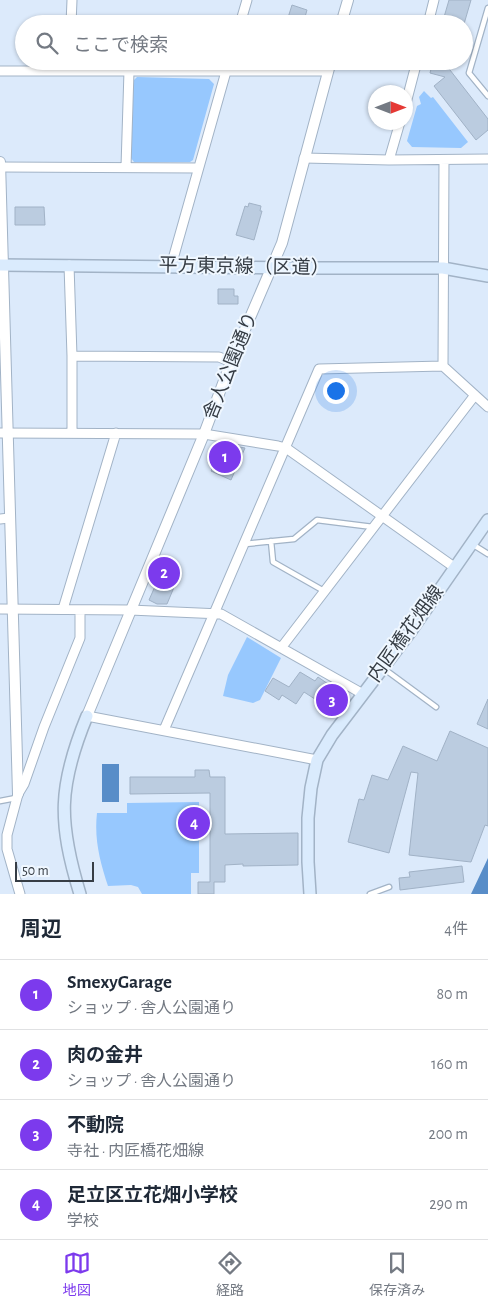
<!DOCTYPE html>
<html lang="ja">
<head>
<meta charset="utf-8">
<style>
  body { margin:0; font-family:"Alegreya Sans","Noto Sans JP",sans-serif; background:#f6f6f7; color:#1f2937 }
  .compass { position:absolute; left:368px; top:85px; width:45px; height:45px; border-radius:50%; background:#fff; box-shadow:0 1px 4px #0004; rotate:90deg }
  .scale { position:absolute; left:15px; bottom:12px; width:79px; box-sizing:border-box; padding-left:5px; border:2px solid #363d45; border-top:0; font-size:14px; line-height:18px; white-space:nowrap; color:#363d45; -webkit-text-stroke:4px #eff7ff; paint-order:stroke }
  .you { position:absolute; left:335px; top:390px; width:18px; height:18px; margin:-12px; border:4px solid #fff; border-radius:50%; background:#1a73e8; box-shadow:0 0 0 8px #1a73e833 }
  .badge { display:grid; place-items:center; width:32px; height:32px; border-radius:50%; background:#7c3aed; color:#fff; font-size:16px; font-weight:700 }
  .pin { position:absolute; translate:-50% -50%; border:2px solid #fff; box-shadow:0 1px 5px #0006 }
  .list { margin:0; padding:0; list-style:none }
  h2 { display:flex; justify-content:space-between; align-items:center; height:65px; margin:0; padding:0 20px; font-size:21px }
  h2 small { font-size:16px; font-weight:400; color:#747a83 }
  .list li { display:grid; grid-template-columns:32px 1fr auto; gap:15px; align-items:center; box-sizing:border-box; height:70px; padding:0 20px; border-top:1px solid #e0e1e3 }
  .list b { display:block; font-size:19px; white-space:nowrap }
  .list p { margin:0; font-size:16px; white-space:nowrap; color:#747a83 }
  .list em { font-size:16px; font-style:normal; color:#747a83 }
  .icon { flex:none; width:28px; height:28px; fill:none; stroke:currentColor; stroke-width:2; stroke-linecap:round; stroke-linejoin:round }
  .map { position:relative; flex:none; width:488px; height:894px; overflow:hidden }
  .search { position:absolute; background:#fff; box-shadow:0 1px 4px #0004; left:15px; right:15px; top:15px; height:55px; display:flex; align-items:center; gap:12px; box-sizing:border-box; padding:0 18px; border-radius:28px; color:#747a83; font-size:19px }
  .sheet { height:345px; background:#fff }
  nav { display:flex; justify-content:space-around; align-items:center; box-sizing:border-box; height:70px; border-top:1px solid #e0e1e3; background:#fff; font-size:14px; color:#747a83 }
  nav a { display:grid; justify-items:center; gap:2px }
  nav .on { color:#7c3aed }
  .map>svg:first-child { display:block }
</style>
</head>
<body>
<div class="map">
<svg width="488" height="894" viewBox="0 0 488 894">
  <rect width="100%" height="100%" fill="#dceafb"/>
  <!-- green -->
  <path fill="#97c8fe" d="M 137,77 L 209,79 L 214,84 L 193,160 L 190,162 L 134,162 L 131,158 L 133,81 Z
    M 424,91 L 431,98 L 433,97 L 468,142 L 461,148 L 412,147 L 407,141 L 417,106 L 421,104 L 419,97 Z
    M 247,637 L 281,658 L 260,700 L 253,703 L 223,696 L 228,675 Z
    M 199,802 L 199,873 L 191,873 L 191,894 L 142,894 L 138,887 L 131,885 L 108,886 C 100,862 94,839 97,813 L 127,813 L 127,803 Z"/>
  <!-- water -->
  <path fill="#588dc8" d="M 102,764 L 119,764 L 119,802 L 102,802 Z
    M 488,858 L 488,894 L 471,894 Z"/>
  <!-- building -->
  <path fill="#bbcce0" stroke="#a1b2c6" d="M 449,0 L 471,0 L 464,24 L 442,24 Z
    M 292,5 L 307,10 L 303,24 L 286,24 Z
    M 433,61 L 443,61 L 488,119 L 488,130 L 476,140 L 434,86 L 445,77 L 430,73 Z
    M 249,203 L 261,206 L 260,211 L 262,211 L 254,240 L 236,235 L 245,206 L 248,207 Z
    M 15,207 L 44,207 L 45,225 L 15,225 Z
    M 218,289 L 234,289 L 234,296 L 238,296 L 238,304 L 218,304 Z
    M 223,444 L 245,448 L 231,480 L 211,471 Z
    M 164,566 L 180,573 L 167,604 L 157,604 L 149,600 Z
    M 300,672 L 315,681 L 318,677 L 347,697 L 334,715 L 329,712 L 327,715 L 319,708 L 321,705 L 317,702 L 318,701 L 304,692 L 296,704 L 282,695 L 279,700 L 265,691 L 273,678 L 289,687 Z
    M 488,699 L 488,729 L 477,724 Z
    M 450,731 L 488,748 L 488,826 L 485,825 L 471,862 L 409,855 L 418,773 L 411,772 L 389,853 L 348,842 L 359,799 L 364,800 L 372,775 L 388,780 L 403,746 L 437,761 Z
    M 195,770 L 209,770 L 210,777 L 225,777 L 225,834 L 298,833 L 298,865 L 243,866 L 243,864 L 225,865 L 225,882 L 214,882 L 214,894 L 198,894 L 198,882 L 210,882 L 210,793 L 130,794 L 130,777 L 195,777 Z
    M 462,866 L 464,882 L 400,890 L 399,878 L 410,877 L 409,872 Z"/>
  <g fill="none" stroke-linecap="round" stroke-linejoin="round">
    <defs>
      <path id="service" d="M 488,8 L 469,73 L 488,96
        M 271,541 L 273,562 L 324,591
        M 245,544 L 294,539 L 317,520 L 373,527
        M 472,544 L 488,554
        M 383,668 L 436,707
        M 0,801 L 16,798
        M 370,894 L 389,887"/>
      <path id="minor" d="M 71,24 L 72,0
        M 240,24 L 247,0
        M 428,24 L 434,0
        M 0,71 L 328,71
        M 406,103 L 417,61
        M 304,158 L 389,160 L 488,159
        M 389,160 L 400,122
        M 0,167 L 198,168
        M 126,167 L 129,71
        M 69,265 L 72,356 L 72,433
        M 171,266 L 229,61
        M 72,356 L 219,357 L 231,362
        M 443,366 L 444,160
        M 0,433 L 204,434 L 278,446 L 286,448 L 454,567
        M 0,519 L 9,518
        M 0,609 L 130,610 L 221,614 L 363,694
        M 63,609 L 116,433
        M 281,648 L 475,395
        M 87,716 L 317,760
        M 164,730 L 319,369 L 443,366 L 488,407
        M 20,894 L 7,849 L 7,835 L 18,794 L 24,784 L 44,727 L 80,638 L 80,610"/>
      <path id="tertiary" d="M 341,24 L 348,0
        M 0,162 L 18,794
        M 87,716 L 204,434 L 231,362 L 282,243 L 331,61"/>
      <path id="secondary" d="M 0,265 L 292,268 L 443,268 L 488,276
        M 80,894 C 58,822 58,786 87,716
        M 310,894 L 308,862 L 308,818 L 311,788 L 317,760 L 332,735 L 411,631 L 488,520"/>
    </defs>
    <!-- service casing -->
    <use href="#service" stroke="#a2b3c6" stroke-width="7"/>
    <!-- minor casing -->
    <use href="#minor" stroke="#a2b3c6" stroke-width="11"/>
    <!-- tertiary casing -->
    <use href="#tertiary" stroke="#a2b3c6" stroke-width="12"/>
    <!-- secondary casing -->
    <use href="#secondary" stroke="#a2b3c6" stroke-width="14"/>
    <!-- service -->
    <use href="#service" stroke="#fff" stroke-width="4.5"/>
    <!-- minor -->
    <use href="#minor" stroke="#fff" stroke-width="9"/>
    <!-- tertiary -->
    <use href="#tertiary" stroke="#fff" stroke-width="10"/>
    <!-- secondary -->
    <use href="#secondary" stroke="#daebfd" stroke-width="11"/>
  </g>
  <g text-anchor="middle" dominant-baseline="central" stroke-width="4" stroke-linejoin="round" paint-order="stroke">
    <!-- street labels -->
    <g font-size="19" fill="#363d45" stroke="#eff7ff">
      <text transform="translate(244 267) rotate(1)">平方東京線（区道）</text>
      <text transform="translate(231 366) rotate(-68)">舎人公園通り</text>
      <text transform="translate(406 634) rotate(-54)">内匠橋花畑線</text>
    </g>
  </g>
</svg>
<svg class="compass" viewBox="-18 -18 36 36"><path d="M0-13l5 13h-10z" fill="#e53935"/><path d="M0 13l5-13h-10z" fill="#747a83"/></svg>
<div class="scale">50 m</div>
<div class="you"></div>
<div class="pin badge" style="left:225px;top:457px">1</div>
<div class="pin badge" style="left:164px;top:573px">2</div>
<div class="pin badge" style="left:332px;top:700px">3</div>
<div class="pin badge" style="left:194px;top:823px">4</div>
<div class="search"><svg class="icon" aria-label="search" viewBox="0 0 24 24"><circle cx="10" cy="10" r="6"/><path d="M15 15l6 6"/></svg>ここで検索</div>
</div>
<section class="sheet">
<h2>周辺<small>4件</small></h2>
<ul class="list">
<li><span class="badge">1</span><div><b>SmexyGarage</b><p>ショップ · 舎人公園通り</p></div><em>80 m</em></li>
<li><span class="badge">2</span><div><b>肉の金井</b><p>ショップ · 舎人公園通り</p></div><em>160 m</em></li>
<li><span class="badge">3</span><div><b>不動院</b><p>寺社 · 内匠橋花畑線</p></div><em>200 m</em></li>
<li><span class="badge">4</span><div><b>足立区立花畑小学校</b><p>学校</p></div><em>290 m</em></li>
</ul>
</section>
<nav>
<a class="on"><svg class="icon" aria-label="map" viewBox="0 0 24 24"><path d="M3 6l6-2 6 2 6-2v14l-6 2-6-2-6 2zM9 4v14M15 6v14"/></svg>地図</a>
<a><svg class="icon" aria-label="directions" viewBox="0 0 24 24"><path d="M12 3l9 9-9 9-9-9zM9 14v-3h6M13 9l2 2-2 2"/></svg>経路</a>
<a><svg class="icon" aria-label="saved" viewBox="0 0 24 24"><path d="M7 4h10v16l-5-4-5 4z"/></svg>保存済み</a>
</nav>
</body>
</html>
